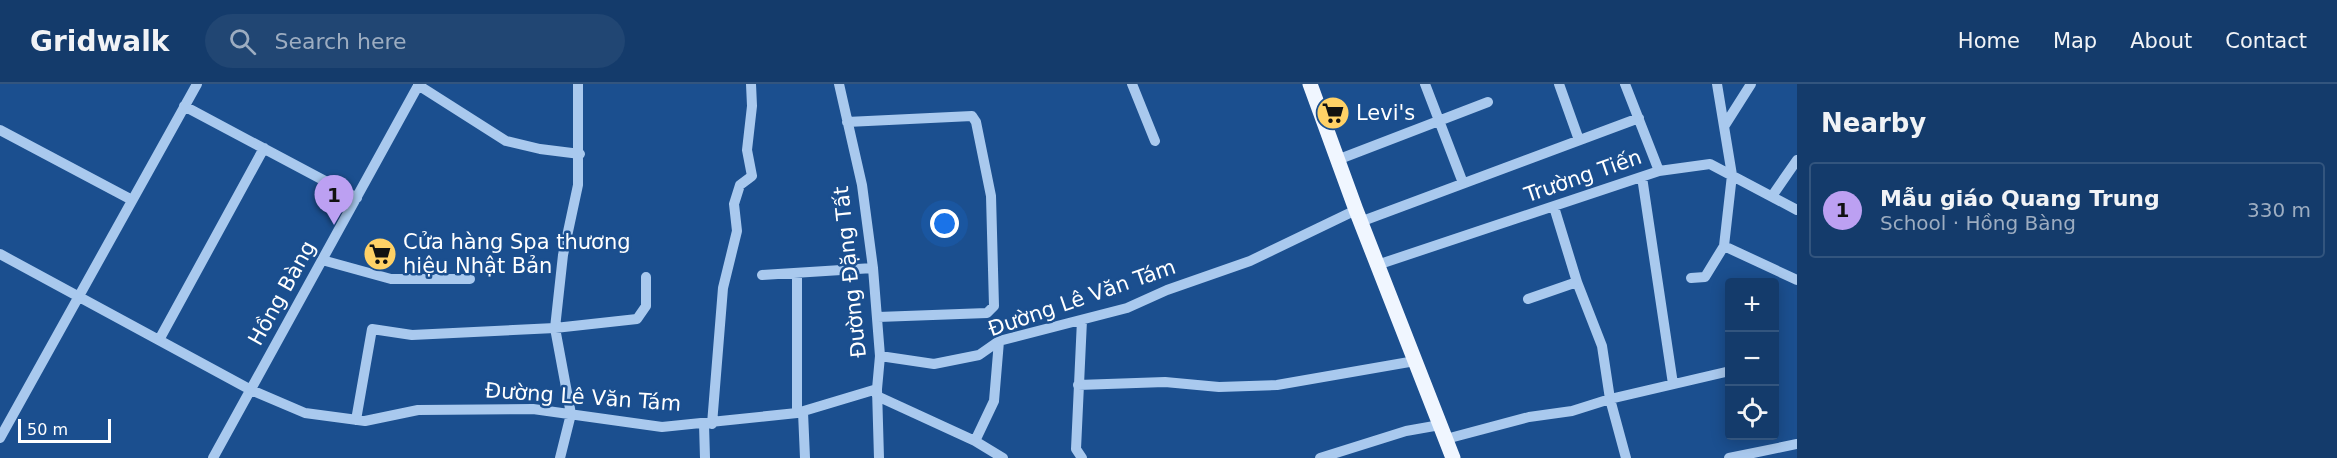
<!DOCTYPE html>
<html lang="en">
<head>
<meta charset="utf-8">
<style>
  body { margin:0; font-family:"DejaVu Sans",sans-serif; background:#214673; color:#f1f3f6 }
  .controls { position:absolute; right:18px; bottom:18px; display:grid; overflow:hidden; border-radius:6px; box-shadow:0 3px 15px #0003 }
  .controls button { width:54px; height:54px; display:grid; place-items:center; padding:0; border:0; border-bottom:2px solid #33557e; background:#143b6b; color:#f1f3f6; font:30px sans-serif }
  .scale { position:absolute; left:18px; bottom:15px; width:93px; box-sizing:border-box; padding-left:6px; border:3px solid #fff; border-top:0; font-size:16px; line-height:21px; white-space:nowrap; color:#fff; -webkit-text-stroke:4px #1b4f8f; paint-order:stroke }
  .you { position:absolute; left:945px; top:140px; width:21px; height:21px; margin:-15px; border:4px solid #fff; border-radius:50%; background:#1a73e8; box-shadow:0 0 0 9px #1a73e833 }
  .badge { display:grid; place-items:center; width:39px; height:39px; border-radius:50%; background:#bca0f2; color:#111; font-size:20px; font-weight:700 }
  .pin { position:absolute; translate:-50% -50px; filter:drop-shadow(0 2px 3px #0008) }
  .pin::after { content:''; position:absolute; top:32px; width:21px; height:18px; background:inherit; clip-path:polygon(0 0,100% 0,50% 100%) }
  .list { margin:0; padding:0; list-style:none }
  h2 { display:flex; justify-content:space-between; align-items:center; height:78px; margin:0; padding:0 24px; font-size:26px }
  h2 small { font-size:20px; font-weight:400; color:#9dadc1 }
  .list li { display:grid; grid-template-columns:39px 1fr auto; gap:18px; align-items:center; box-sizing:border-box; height:96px; margin:0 12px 12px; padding:0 12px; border:2px solid #33557e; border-radius:6px }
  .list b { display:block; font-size:22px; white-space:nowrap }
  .list p { margin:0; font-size:20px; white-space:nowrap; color:#9dadc1 }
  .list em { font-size:20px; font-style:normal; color:#9dadc1 }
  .icon { flex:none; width:33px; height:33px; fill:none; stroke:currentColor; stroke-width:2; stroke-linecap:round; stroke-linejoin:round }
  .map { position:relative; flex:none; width:1797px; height:374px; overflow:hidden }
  header { display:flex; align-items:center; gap:36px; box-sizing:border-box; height:84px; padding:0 30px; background:#143b6b; border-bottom:2px solid #33557e }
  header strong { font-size:28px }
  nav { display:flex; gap:33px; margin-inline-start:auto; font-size:21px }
  .search { width:420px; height:54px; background:#214673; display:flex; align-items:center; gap:15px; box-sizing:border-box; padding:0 21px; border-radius:33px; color:#9dadc1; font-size:22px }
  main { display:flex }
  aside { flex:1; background:#143b6b }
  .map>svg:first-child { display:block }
</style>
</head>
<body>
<header>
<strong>Gridwalk</strong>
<div class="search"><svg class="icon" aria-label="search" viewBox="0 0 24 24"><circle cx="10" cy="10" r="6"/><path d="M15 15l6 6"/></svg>Search here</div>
<nav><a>Home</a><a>Map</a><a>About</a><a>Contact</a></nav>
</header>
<main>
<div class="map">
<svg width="1797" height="374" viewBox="0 0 1797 374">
  <rect width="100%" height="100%" fill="#1b4f8f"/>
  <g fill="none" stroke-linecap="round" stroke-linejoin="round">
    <!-- minor -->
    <path stroke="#a9c9ee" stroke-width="10" d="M 839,0 L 862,101 L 873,184 L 880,272 L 877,305 L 879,374
      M 1132,0 L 1155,57
      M 1425,0 L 1463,99
      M 1559,0 L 1579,56
      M 1625,0 L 1659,87
      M 418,1 L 506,57 L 540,65 L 580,70
      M 184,22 L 357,114
      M 847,38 L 972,32 L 976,38 L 991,112 L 994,222 L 987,229 L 878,233
      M 1725,41 L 1751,0
      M 0,46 L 132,116
      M 1337,76 L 1488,18
      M 1642,93 L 1673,300
      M 1772,112 L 1797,76
      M 1554,123 L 1577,198 L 1602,262 L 1610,315 L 1626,374
      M 1360,138 L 1639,34
      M 1724,162 L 1797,196
      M 0,170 L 251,306 L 305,329 L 365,337 L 418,326 L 533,325 L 662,343 L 797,329 L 877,305
      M 322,176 L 391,195 L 470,195
      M 1377,181 L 1659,87 L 1710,80 L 1797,126
      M 797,190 L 797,329
      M 762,191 L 873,184
      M 1691,194 L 1705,193 L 1724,162 L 1732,91 L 1717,0
      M 1528,215 L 1577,198
      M 1082,236 L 1076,365 L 1082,374
      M 159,256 L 264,64
      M 880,272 L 934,280 L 979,271 L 999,257 L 1127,224 L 1167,206 L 1250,177 L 1356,126
      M 1078,301 L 1165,298 L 1219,303 L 1277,301 L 1415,277
      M 877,312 L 975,357 L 1003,374
      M 803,328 L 805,374
      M 356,336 L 372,245 L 412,251 L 555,244 L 637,235 L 646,222 L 646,193
      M 704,340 L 705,374
      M 712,340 L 723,204 L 737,147 L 734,120 L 740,101 L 752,92 L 747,66 L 752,22 L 751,0
      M 0,354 L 197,0
      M 1446,355 L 1529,333 L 1572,327 L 1610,315 L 1730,287
      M 975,357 L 994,317 L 999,257
      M 213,374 L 419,0
      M 560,374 L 571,330 L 555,244 L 563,171 L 578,101 L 578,0
      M 1320,374 L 1406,347 L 1440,341
      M 1729,374 L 1797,360"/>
    <!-- major -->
    <path stroke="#f0f6ff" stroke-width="15" d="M 1310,0 L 1356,126 L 1453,374"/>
  </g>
  <!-- icons -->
  <defs>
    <symbol id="supermarket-disc" viewBox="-11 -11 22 22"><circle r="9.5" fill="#ffd166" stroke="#1b4f8f"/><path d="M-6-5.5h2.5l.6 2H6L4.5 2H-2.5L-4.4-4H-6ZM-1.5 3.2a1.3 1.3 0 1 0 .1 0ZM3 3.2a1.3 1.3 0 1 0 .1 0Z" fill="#111"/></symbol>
  </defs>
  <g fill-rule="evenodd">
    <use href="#supermarket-disc" x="1314" y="10" width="38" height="38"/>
    <use href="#supermarket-disc" x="361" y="151" width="38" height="38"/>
  </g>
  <g text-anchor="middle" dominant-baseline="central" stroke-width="5" stroke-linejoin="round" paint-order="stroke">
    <!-- poi labels -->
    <g font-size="21" fill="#fff" stroke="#1b4f8f" text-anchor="start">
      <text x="1356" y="29">Levi's</text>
      <text x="403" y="158">Cửa hàng Spa thương<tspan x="403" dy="24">hiệu Nhật Bản</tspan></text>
    </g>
    <!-- street labels -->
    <g font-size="21" fill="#fff" stroke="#1b4f8f">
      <text transform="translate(1583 92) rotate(-19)">Trường Tiến</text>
      <text transform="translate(850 188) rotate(-96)">Đường Đặng Tất</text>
      <text transform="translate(282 209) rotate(-61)">Hồng Bàng</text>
      <text transform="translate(1082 214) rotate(-19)">Đường Lê Văn Tám</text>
      <text transform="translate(583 313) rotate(4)">Đường Lê Văn Tám</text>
    </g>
  </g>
</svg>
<div class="controls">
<button>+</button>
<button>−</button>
<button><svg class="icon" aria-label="locate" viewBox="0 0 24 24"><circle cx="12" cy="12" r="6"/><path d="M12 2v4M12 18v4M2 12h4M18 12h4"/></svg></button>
</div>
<div class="scale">50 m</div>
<div class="you"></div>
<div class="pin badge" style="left:334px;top:141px">1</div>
</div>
<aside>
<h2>Nearby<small></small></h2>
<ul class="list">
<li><span class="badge">1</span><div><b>Mẫu giáo Quang Trung</b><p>School · Hồng Bàng</p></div><em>330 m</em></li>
</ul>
</aside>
</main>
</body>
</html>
